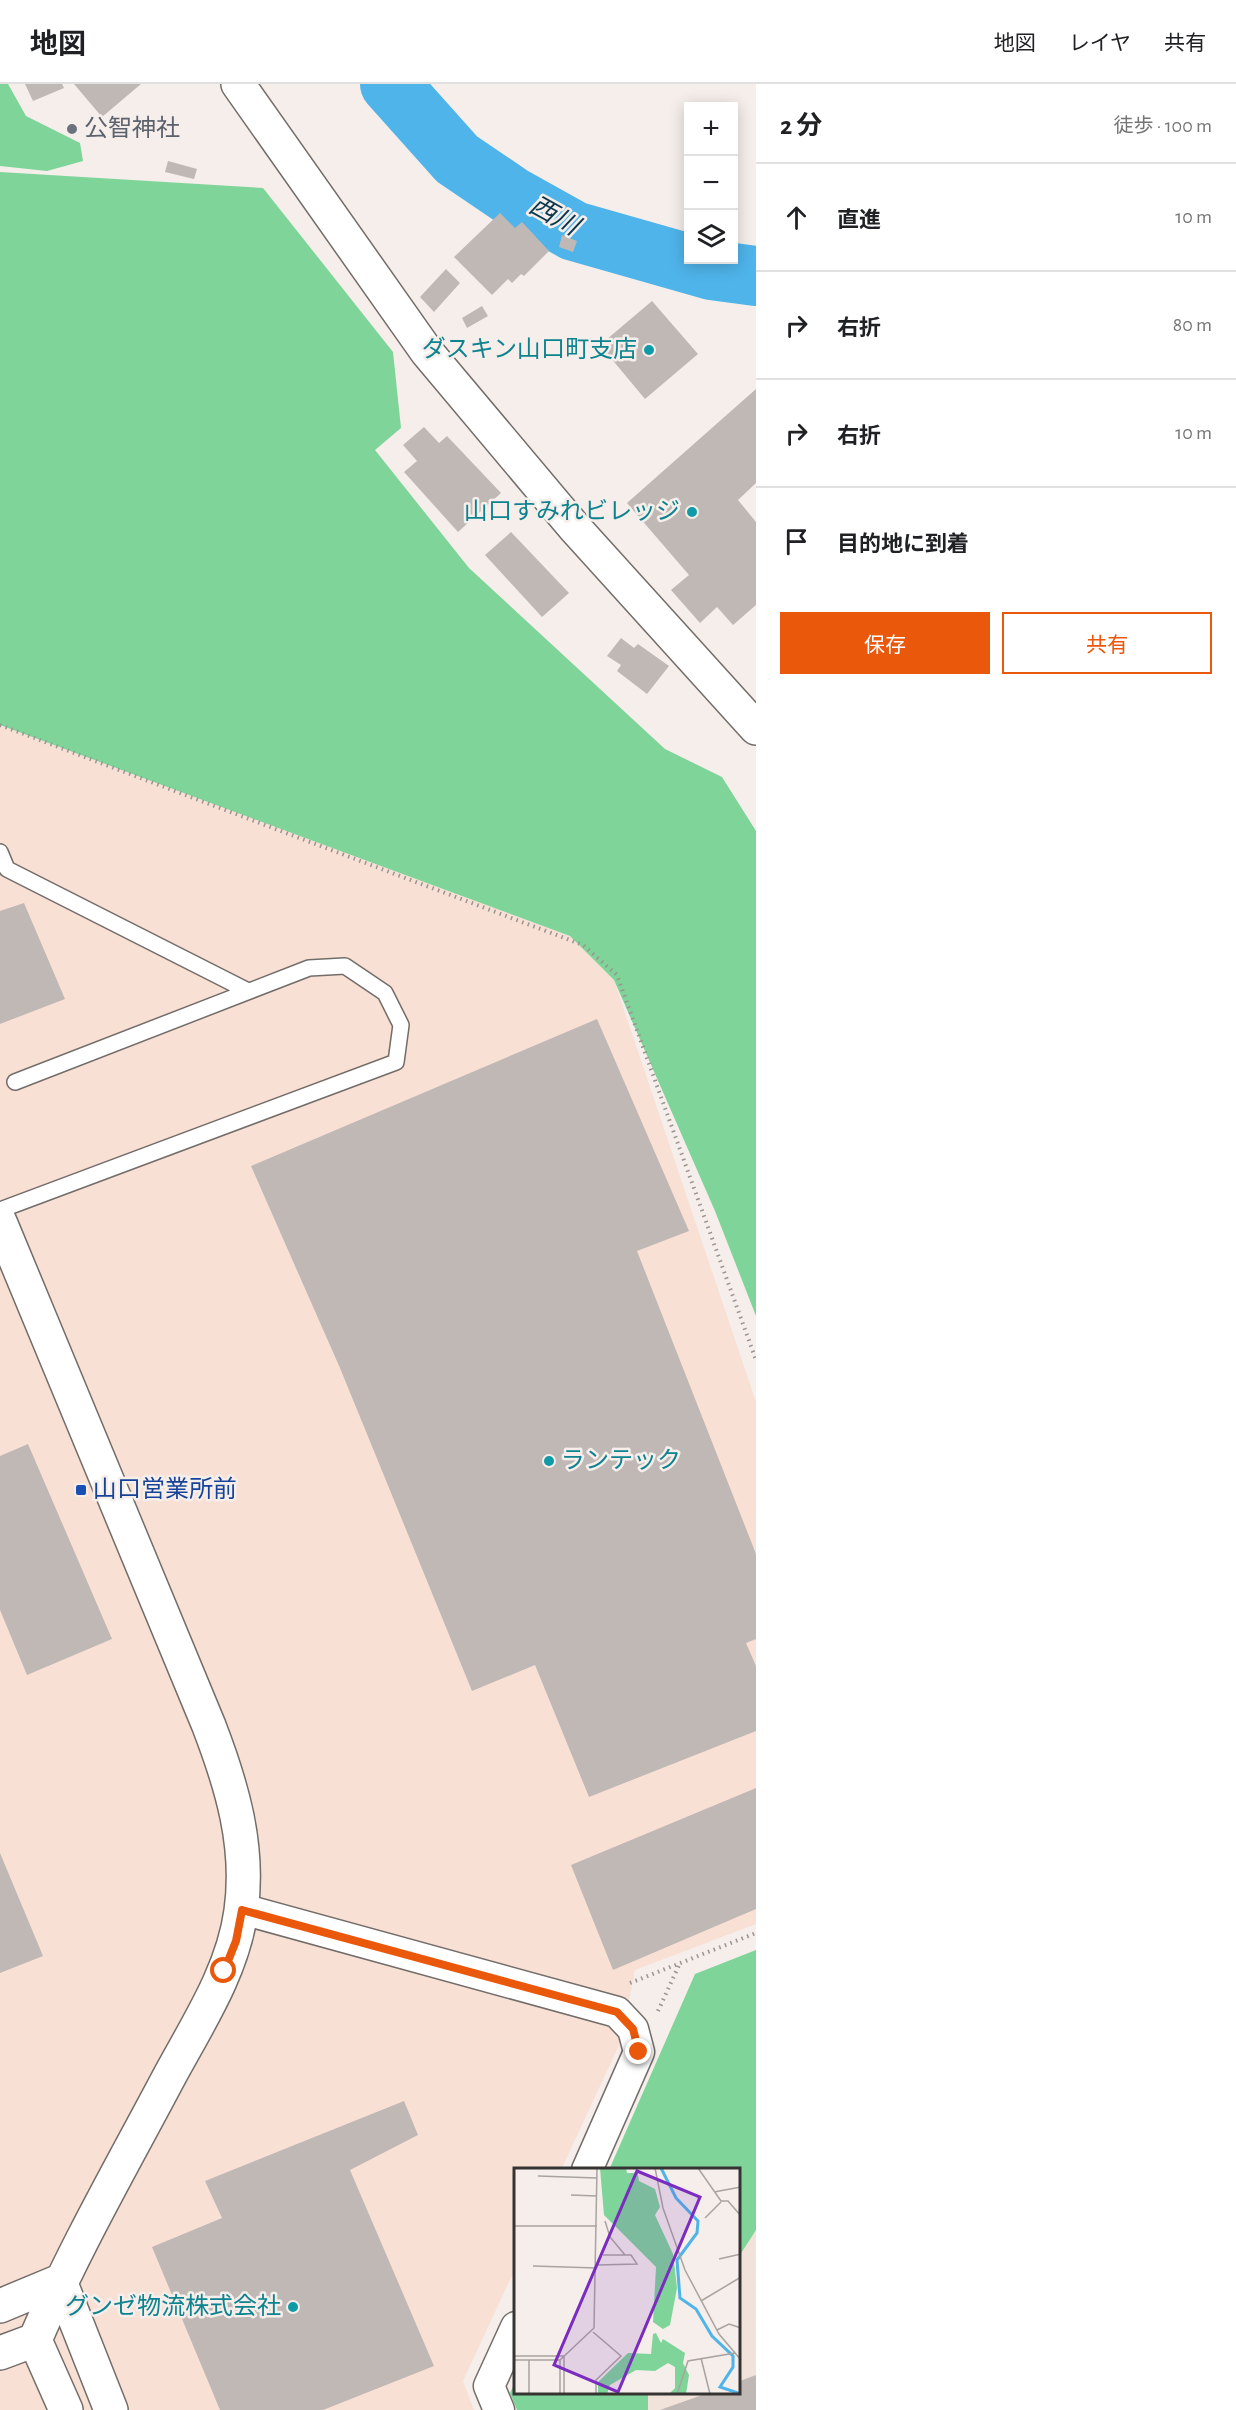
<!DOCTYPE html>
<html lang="ja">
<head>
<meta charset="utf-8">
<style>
  body { margin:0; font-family:"Alegreya Sans","Noto Sans JP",sans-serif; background:#f6f6f6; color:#202124 }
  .controls { position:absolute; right:18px; top:18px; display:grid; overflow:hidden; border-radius:0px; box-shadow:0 3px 15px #0003 }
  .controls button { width:54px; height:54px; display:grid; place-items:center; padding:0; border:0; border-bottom:2px solid #e0e0e0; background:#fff; color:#202124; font:30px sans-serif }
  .stop { position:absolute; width:18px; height:18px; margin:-14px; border:4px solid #ea580c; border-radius:50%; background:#fff }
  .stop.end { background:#ea580c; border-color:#fff; box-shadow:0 2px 6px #0008 }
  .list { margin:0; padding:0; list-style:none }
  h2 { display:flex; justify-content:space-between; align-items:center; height:78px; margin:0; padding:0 24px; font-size:26px }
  h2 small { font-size:20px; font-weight:400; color:#757577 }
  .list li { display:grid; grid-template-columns:39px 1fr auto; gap:18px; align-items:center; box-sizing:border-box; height:108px; padding:0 24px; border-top:2px solid #e0e0e0 }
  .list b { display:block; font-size:22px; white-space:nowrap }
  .list em { font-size:20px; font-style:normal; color:#757577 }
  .actions { display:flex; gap:12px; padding:18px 24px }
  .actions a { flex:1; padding:14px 0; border:2px solid #ea580c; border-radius:0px; text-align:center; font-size:21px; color:#ea580c }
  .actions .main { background:#ea580c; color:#fff }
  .icon { flex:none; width:33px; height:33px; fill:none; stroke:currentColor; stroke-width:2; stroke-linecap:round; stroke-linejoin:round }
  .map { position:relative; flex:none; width:756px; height:2326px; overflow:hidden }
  header { display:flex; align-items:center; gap:36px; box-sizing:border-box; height:84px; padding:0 30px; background:#fff; border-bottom:2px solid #e0e0e0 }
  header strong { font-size:28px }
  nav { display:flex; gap:33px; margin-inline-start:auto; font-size:21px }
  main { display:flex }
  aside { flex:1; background:#fff }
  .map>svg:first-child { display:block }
</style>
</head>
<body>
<header>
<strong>地図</strong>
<nav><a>地図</a><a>レイヤ</a><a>共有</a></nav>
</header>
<main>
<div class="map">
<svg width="756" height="2326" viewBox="0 0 756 2326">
  <rect width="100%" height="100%" fill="#f5eeea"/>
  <!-- built -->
  <path fill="#f1e3da" d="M 756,2146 L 756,2326 L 648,2326 L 648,2310 L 740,2310 L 740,2171 Z"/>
  <!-- industrial -->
  <path fill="#f8e0d5" d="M 0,641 L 570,852 L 614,896 L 756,1318 L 756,1840 L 635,1886 L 621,1957 L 561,2086 L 516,2086 L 516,2183 L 463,2297 L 474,2326 L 0,2326 Z"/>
  <!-- green -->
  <path fill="#7ed499" d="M 0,0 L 8,0 L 26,32 L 80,59 L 83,77 L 47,87 L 0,82 Z
    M 0,88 L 263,104 L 393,268 L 401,344 L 375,366 L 469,484 L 665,665 L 722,693 L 756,747 L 756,1232 L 715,1127 L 614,896 L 570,852 L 0,641 Z
    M 756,1866 L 756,2146 L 740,2171 L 740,2086 L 609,2086 L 695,1890 Z
    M 516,2296 L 516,2310 L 648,2310 L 648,2326 L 517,2326 L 510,2309 Z"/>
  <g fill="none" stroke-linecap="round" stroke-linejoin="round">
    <!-- river -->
    <path stroke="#4fb4ea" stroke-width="60" d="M 390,0 L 457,75 L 513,113 L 574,147 L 711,186 L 756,192"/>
  </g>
  <!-- building -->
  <path fill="#c0b8b5" d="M 25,0 L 62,0 L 64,4 L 33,17 Z
    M 74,0 L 141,0 L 102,33 Z
    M 168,77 L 197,85 L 194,95 L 165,88 Z
    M 500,129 L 515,144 L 522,138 L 549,167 L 524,192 L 521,190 L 512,199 L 508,195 L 492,211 L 454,173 Z
    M 562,151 L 577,157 L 573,168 L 559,163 Z
    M 446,185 L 460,199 L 434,228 L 420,213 Z
    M 652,217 L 698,270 L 645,315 L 600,261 Z
    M 482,222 L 488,232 L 467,244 L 462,234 Z
    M 756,305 L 756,399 L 738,416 L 756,438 L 756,521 L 733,541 L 717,523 L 700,539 L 671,506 L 689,491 L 627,419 Z
    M 424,343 L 439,359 L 447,352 L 501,409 L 458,448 L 404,388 L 417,377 L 403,361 Z
    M 511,448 L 569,509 L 542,533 L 485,471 Z
    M 621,554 L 634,564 L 638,560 L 669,582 L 647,610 L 617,587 L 621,581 L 607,572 Z
    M 24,819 L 65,915 L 0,940 L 0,827 Z
    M 597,935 L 689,1147 L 637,1167 L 756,1470 L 756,1555 L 746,1559 L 756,1582 L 756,1647 L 589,1713 L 535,1581 L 472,1607 L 340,1284 L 251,1082 Z
    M 28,1360 L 112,1555 L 27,1591 L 0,1526 L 0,1372 Z
    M 756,1704 L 756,1825 L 613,1886 L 571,1781 Z
    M 0,1769 L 43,1872 L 0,1889 Z
    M 404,2017 L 418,2051 L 350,2086 L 434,2282 L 323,2326 L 220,2326 L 152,2163 L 222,2134 L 205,2097 Z
    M 756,2291 L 756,2326 L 660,2326 L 705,2310 L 740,2310 L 740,2297 Z"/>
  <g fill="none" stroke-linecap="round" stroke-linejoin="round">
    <defs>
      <path id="service" d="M 0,768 L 7,785 L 248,907
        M 0,1126 L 396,978 L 401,941 L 385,909 L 345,882 L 309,884 L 15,998"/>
      <path id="minor" d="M 242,1825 L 617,1928 L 633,1945 L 639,1968 L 587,2086
        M 499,2326 L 489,2302 L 516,2243"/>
      <path id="tertiary" d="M 238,0 L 427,268 L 574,443 L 756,644
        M 0,1138 L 209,1642 C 232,1702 250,1762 241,1827 C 233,1887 197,1941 169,1993 C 123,2080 74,2165 35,2256 L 0,2269
        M 0,2222 L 60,2197 L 111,2326
        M 35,2256 L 66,2326"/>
    </defs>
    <!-- service casing -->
    <use href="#service" stroke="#736d69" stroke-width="18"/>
    <!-- minor casing -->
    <use href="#minor" stroke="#736d69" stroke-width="33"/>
    <!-- tertiary casing -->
    <use href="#tertiary" stroke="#736d69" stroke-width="36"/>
    <!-- path -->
    <path stroke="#9a9592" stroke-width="4" stroke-dasharray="1.5 4.5" stroke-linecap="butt" d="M 0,641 L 583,861 L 617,891 L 756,1276
      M 630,1899 L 756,1849
      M 658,1927 L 680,1879"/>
    <!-- service -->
    <use href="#service" stroke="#fff" stroke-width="15"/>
    <!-- minor -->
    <use href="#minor" stroke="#fff" stroke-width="30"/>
    <!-- tertiary -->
    <use href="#tertiary" stroke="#fff" stroke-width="33"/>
  </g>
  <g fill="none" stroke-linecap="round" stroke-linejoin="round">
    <!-- route -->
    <path stroke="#ea580c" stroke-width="8" d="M 224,1887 L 236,1857 L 242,1826 L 617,1928 L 633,1945 L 639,1968"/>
  </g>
  <!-- markers -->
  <circle fill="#6b7280" stroke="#f5eeea" stroke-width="2" cx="72" cy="45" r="6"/>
  <g fill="#0f9aa8" stroke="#f5eeea" stroke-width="2">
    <circle cx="649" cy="266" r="6"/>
    <circle cx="692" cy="428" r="6"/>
    <circle cx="549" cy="1377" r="6"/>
    <circle cx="293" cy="2223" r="6"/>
  </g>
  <rect fill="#1a4fb4" stroke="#f5eeea" stroke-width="2" x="75" y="1400" width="12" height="12" rx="3"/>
  <g text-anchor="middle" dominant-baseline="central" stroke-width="5" stroke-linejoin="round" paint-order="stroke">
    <!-- worship labels -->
    <g font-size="24" fill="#5b616d" stroke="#f5eeea" text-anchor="start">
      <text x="84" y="45">公智神社</text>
    </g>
    <!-- culture labels -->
    <g font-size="24" fill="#0d838f" stroke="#f5eeea" text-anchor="end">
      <text x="637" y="266">ダスキン山口町支店</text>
      <text x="680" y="428">山口すみれビレッジ</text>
      <text x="561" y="1377" text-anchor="start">ランテック</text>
      <text x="281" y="2223">グンゼ物流株式会社</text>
    </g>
    <!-- transit labels -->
    <g font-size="24" fill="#164399" stroke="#f5eeea" text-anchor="start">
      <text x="93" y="1406">山口営業所前</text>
    </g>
    <!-- water labels -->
    <g font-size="26" font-style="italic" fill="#0b384e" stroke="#f5eeea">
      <text transform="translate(554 132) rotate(29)">西川</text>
    </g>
  </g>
  <!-- overview -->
  <g transform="translate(514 2084)">
    <rect width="226" height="226" fill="#f5eeea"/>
    <path d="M 86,0 L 112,0 L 113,5 L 120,5 L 123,1 L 125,13 L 141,21 L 146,39 L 141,47 L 159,86 L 163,120 L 156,157 L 149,161 L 139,154 L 142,99 L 90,47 ZM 142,165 L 147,175 L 149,171 L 171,185 L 169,195 L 175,207 L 172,226 L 155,226 L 161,220 L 161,199 L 154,195 L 141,203 L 122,202 L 96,217 L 93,226 L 84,226 L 84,214 L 114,185 L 137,186 L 139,166 Z" fill="#7ed499"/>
    <path fill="none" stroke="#4fb4ea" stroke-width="3" d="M 147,0 L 162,30 L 184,53 L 183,65 L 163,92 L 166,130 L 182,141 L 198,168 L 219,188 L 219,199 L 206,219 L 227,226"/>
    <path fill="none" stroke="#a9a4a0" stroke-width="1.5" d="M 141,0 L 149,40 L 171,102 L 205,166 L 227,192M 184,0 L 207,33 L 214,33 L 227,48M 24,8 L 83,10M 200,24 L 227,19M 57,27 L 83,28M 191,50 L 207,34M 91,53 L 96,69 L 111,87M 0,58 L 83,58M 205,91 L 227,86M 83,97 L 123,96 L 117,87 L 89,87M 19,98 L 83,100M 187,133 L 227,109M 203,162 L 215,156 L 227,160M 79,164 L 107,188 L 82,212 L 82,226M 0,188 L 50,188 L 50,226M 187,190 L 196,226M 0,192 L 46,192 L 80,160 L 83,0M 15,226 L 15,192M 46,226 L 46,192M 163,226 L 174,193 L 221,185"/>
    <path fill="#7b2cbf" fill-opacity="0.15" stroke="#7b2cbf" stroke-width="3" d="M 123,3 L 186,29 L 104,224 L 40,197 Z"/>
    <rect width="226" height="226" fill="none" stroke="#363432" stroke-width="3"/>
  </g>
</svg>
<div class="controls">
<button>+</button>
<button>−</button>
<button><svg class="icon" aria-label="layers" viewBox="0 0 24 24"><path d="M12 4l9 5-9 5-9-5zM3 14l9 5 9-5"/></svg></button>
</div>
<div class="stop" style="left:224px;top:1887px"></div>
<div class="stop end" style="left:639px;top:1968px"></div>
</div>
<aside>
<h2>2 分<small>徒歩 · 100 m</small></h2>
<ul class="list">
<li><svg class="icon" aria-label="ahead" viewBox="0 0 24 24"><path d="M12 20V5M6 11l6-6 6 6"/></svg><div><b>直進</b></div><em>10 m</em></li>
<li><svg class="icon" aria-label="right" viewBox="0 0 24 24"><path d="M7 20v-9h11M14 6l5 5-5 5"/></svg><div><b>右折</b></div><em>80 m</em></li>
<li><svg class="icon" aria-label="right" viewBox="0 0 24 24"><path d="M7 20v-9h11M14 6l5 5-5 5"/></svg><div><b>右折</b></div><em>10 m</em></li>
<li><svg class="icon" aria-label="arrive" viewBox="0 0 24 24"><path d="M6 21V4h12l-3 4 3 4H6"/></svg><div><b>目的地に到着</b></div></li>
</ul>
<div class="actions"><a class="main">保存</a><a>共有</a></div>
</aside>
</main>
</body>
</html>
